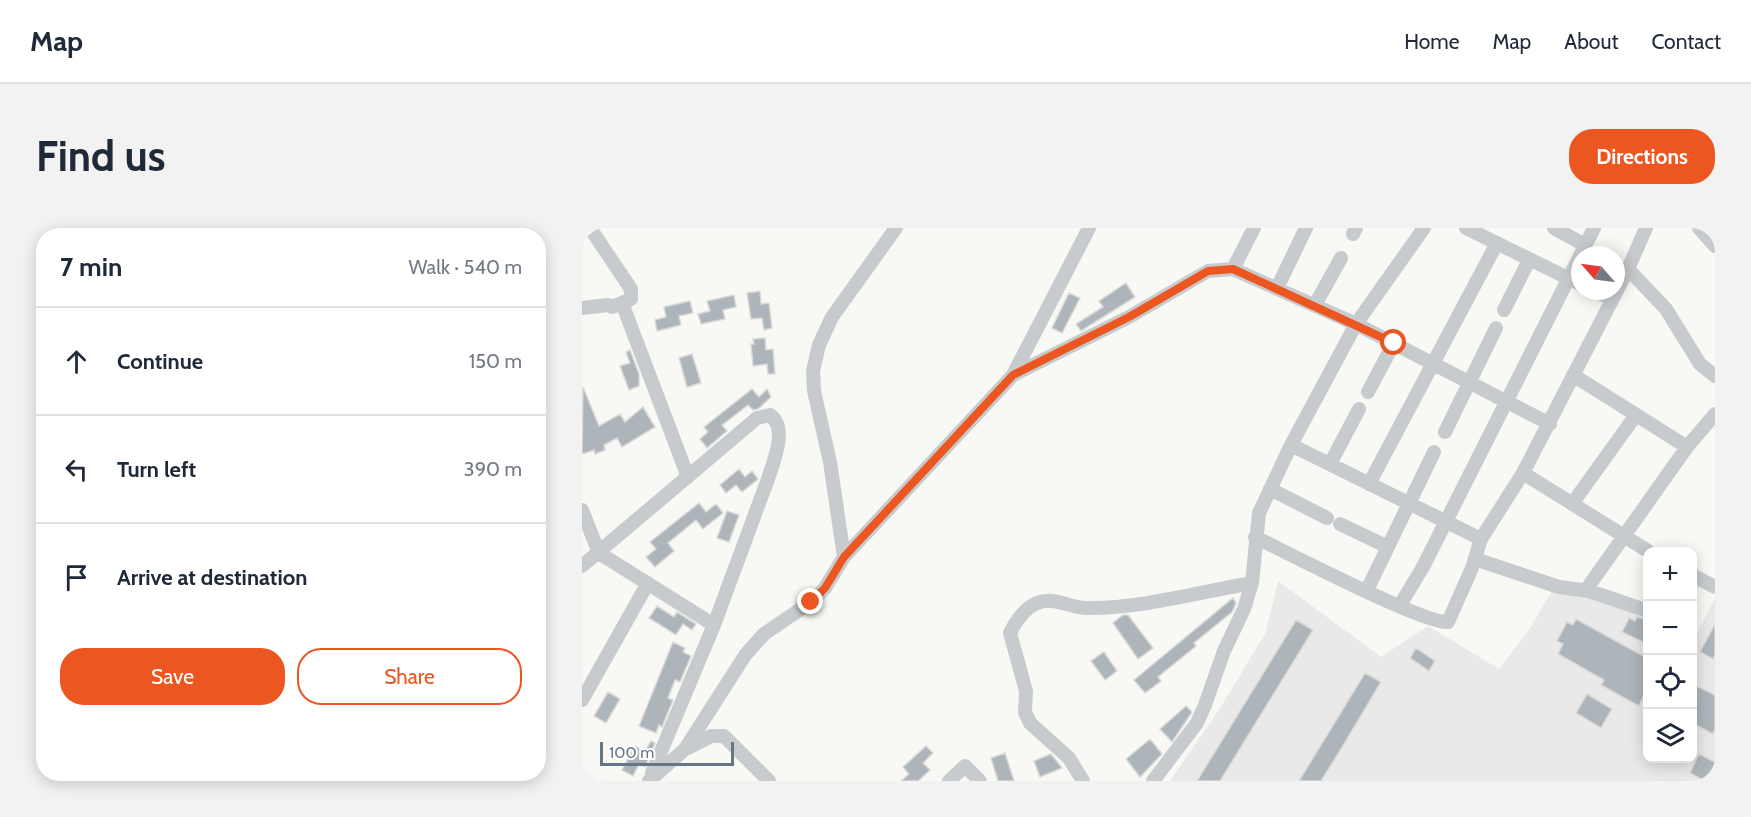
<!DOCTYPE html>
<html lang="en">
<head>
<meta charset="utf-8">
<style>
  body { margin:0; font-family:Cabin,sans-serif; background:#f2f2f3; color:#1f2937 }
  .controls { position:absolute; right:18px; bottom:18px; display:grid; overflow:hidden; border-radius:12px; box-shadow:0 3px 15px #0003 }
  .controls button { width:54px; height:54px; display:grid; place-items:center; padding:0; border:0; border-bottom:2px solid #e0e1e3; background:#fff; color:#1f2937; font:30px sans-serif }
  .compass { position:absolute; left:989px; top:18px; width:54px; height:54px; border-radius:50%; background:#fff; box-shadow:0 3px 15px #0003; rotate:298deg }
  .scale { position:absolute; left:18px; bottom:15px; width:134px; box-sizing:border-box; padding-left:6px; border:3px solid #657787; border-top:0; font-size:16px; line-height:21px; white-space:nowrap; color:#657787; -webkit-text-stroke:4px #fff; paint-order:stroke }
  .stop { position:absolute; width:18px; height:18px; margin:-14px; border:4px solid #ec5620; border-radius:50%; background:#fff }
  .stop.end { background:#ec5620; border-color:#fff; box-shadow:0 2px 6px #0008 }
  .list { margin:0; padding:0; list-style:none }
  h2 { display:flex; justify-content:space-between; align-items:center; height:78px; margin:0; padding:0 24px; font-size:26px }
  h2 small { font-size:20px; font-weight:400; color:#747a83 }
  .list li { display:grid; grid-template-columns:39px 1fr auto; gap:18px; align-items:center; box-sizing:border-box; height:108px; padding:0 24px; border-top:2px solid #e0e1e3 }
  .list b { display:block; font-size:22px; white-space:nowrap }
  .list em { font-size:20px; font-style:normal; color:#747a83 }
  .actions { display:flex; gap:12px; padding:18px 24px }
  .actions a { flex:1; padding:14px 0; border:2px solid #ec5620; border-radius:24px; text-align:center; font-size:21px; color:#ec5620 }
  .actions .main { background:#ec5620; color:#fff }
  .icon { flex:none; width:33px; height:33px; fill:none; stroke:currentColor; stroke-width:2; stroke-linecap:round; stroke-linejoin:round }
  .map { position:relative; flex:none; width:1133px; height:553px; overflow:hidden; border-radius:24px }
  header { display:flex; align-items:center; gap:36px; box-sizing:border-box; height:84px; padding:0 30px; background:#fff; border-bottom:2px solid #e0e1e3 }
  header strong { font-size:28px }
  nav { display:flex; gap:33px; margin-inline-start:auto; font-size:21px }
  .intro { display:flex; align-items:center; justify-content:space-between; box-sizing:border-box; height:144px; padding:0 36px }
  h1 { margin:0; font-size:42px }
  .button { padding:15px 27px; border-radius:24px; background:#ec5620; color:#fff; font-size:21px; font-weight:700 }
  main { display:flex; gap:36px; padding:0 36px }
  aside { flex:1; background:#fff; border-radius:24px; box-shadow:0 3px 15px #0003 }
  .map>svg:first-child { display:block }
</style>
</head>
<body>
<header>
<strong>Map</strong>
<nav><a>Home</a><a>Map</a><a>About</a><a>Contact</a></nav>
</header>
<div class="intro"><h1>Find us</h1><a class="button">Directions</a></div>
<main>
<aside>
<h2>7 min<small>Walk · 540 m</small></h2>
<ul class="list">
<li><svg class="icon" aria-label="ahead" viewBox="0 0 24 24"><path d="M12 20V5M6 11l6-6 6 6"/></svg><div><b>Continue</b></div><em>150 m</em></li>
<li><svg class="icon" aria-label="left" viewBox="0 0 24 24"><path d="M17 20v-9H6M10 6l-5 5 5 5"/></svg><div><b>Turn left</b></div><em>390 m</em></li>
<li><svg class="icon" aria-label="arrive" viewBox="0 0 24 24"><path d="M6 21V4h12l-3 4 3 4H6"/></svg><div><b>Arrive at destination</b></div></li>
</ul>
<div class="actions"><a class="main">Save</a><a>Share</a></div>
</aside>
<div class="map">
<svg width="1133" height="553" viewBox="0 0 1133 553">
  <rect width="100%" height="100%" fill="#f8f8f4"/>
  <!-- built -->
  <path fill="#e8e9e8" d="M 696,353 L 799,429 L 846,398 L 917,441 L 946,403 L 972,360 L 1065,386 L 1066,530 L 1110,530 L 1111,406 L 1114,407 L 1133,370 L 1133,553 L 588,553 L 637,482 L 684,404 Z"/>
  <!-- building -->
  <path fill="#adb5bb" stroke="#d9d9d7" stroke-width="1.5" d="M 544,55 L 553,69 L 499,103 L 494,96 L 521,79 L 517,73 Z
    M 178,63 L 179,76 L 187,75 L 190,100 L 182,102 L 180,90 L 169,91 L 165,65 Z
    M 487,65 L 498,70 L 480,105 L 470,100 Z
    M 152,67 L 154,79 L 141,82 L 143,91 L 119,96 L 116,86 L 128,83 L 125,73 Z
    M 108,73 L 111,85 L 97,88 L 99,97 L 75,103 L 73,92 L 84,89 L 82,79 Z
    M 183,110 L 184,122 L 191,121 L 193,146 L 186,146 L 185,136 L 171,138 L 169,116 L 172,116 L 171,111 Z
    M 48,122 L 57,146 L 57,158 L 47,162 L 38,138 L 48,135 L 44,124 Z
    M 110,126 L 119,155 L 105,159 L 97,130 Z
    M 1,159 L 17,198 L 38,186 L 43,194 L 61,179 L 73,199 L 40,219 L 35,210 L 22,217 L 23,222 L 13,226 L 12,222 L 0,226 Z
    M 170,161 L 177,169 L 185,161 L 189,169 L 176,181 L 171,182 L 166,177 L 157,184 L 140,197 L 145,203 L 125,220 L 118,211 L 126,204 L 122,199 Z
    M 157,241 L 163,249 L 170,243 L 176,251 L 160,264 L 154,257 L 144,265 L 138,257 Z
    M 117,275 L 124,284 L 134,276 L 141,285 L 121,301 L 114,292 L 97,306 L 86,315 L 92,323 L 73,339 L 64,329 L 74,321 L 68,314 Z
    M 145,283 L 157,287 L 147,314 L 135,310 Z
    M 651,370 L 654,375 L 650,384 L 612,415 L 614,418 L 576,449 L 579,453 L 563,465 L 552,452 Z
    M 75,378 L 92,389 L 95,384 L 114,396 L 110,402 L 101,396 L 94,407 L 67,390 Z
    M 541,387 L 546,387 L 571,420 L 556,431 L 531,395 Z
    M 1055,389 L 1065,392 L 1065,416 L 1040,404 L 1047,390 L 1053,393 Z
    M 994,391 L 1065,430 L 1065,471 L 1061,469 L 1057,478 L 1044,471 L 1019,457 L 1022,452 L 976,426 L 981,416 L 975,413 L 985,394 L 991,397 Z
    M 714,392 L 731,402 L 638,553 L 615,553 Z
    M 1133,396 L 1133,427 L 1131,431 L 1118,424 Z
    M 91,414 L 103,420 L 101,424 L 109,428 L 98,454 L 93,452 L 86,470 L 91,472 L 80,499 L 77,497 L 74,505 L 57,498 Z
    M 834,420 L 853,433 L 847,443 L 828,430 Z
    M 522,424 L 535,443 L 523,452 L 509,433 Z
    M 783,445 L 799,454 L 762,516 L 739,553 L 717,553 Z
    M 1110,456 L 1133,467 L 1133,501 L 1131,506 L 1110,495 Z
    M 26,464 L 38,471 L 24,495 L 12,488 Z
    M 1005,466 L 1030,481 L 1019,500 L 994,485 Z
    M 604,478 L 610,484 L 590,514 L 578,501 Z
    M 568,511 L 580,526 L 558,549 L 544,531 Z
    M 69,513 L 73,515 L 63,539 L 57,536 L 51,548 L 40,542 L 53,518 L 63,523 Z
    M 344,518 L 351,525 L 341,535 L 348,542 L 336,553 L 319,553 L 327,546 L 321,539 Z
    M 423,525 L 432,553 L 416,553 L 409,530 Z
    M 469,526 L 480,540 L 458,549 L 452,533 Z
    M 1117,526 L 1133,534 L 1133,553 L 1123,553 L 1108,545 Z"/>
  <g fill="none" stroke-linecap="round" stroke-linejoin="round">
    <!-- minor -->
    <path stroke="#c7cbce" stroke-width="14" d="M 8,0 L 49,61 L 49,71 L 40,75
      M 884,0 L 998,56
      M 972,0 L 1003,17
      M 1064,0 L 1046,41 L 1084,81 L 1118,136 L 1133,148
      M 1117,0 L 1133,18
      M 771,6 L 774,0
      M 651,41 L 672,0
      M 695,60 L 724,0
      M 1013,63 L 1030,71
      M 733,77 L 759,30
      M 0,80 L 26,77 L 30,79 L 40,75 L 106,249
      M 922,82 L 947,32
      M 431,147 L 547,89 L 626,43 L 651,41 L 774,96 L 968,196
      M 991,147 L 1105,219
      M 786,164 L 812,115
      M 863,204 L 914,100
      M 709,217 L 899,311
      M 748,236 L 777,181
      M 941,245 L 1066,323
      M 787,256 L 915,15
      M 688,261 L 745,290
      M 990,276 L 1054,187
      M 0,282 L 17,325 L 132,397
      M 758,296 L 806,319
      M 673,309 C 704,324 842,396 866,394 L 890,340 L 899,311 L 941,245 L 1046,41
      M 262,329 L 431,147 L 507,0
      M 893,331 L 977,359 L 1007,363 L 1066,383
      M 0,338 L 175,190 L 188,187 C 206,200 192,232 186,251 L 132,397 L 70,545
      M 1110,347 L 1133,359
      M 785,362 L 852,224
      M 1007,363 L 1006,359 L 1105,219 L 1133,186
      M 818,377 L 841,339 L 1012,0
      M 0,472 L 66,355
      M 106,520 L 129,508 L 142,508 L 187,553
      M 67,553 L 103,521 L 164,426 L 182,406 L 229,374 L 243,360 L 262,329 L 248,234 L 232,163 L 231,143 L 237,117 L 250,89 L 314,0
      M 367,553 L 383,538 L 398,553
      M 501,553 L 487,530 L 448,495 L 443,484 L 444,463 L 428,405 C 433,394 443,380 455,375 C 472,368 488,380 505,380 C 555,381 619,364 670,355
      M 571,553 L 615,495 L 623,477 L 642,423 L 662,381 L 670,355 L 677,285 L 709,217 L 774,96 L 842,0"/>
  </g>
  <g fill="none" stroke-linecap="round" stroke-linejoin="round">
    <!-- route -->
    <path stroke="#ec5620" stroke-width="8" d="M 229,374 L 243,360 L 262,329 L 431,147 L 547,89 L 626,43 L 651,41 L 812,115"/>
  </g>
</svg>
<div class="controls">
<button>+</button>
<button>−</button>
<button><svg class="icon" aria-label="locate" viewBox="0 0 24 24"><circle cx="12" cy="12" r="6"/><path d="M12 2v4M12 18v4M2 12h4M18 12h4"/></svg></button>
<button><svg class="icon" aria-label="layers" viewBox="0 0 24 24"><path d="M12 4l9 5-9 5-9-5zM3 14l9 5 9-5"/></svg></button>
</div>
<svg class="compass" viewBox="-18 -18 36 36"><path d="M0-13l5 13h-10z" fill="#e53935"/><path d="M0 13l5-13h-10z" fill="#747a83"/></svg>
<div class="scale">100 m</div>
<div class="stop" style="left:812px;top:115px"></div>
<div class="stop end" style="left:229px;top:374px"></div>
</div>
</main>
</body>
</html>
